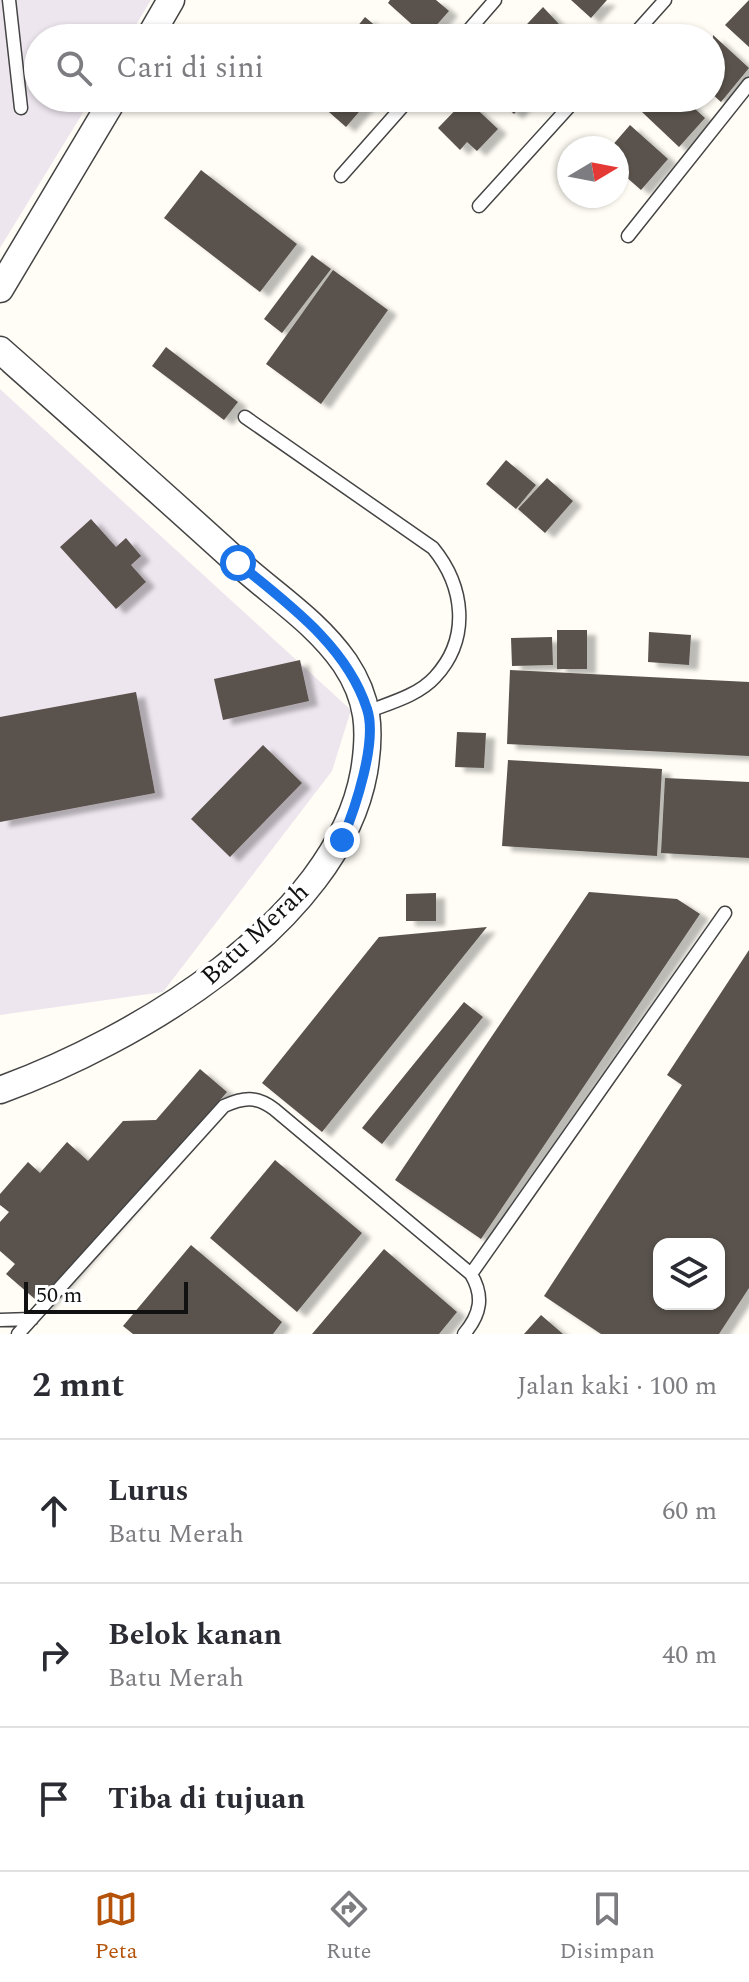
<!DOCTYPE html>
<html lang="id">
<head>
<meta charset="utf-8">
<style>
  body { margin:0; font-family:Spectral,serif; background:#f7f7f7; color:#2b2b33 }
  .controls { position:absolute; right:24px; bottom:24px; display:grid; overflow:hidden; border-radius:16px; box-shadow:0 2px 6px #0004 }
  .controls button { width:72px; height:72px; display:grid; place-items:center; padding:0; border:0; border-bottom:2px solid #e1e1e2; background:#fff; color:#2b2b33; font:40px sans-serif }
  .compass { position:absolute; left:557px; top:136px; width:72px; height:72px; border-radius:50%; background:#fff; box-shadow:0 2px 6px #0004; rotate:80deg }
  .scale { position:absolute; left:24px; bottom:20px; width:164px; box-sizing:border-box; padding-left:8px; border:4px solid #111; border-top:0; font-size:22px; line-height:28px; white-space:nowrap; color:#111; -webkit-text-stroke:6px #fff; paint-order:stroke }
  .stop { position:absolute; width:24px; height:24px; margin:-18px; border:6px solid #1a73e8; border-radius:50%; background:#fff }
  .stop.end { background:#1a73e8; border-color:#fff; box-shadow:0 2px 8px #0008 }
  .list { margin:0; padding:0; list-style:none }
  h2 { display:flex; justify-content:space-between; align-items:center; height:104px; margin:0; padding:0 32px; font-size:34px }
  h2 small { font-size:26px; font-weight:400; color:#7c7c81 }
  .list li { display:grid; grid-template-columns:52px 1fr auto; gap:24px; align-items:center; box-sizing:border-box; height:144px; padding:0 32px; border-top:2px solid #e1e1e2 }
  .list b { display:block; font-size:30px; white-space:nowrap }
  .list p { margin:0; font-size:26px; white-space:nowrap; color:#7c7c81 }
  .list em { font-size:26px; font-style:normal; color:#7c7c81 }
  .icon { flex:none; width:44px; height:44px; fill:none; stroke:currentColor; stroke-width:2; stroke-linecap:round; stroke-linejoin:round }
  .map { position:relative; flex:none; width:749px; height:1334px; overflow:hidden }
  .search { position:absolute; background:#fff; box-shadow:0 2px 6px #0004; left:24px; right:24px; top:24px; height:88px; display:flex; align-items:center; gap:20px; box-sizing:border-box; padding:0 28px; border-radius:44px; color:#7c7c81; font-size:30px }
  .sheet { height:536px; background:#fff }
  nav { display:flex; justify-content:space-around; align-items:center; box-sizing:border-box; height:112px; border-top:2px solid #e1e1e2; background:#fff; font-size:22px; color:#7c7c81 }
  nav a { display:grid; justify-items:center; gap:4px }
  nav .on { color:#b45309 }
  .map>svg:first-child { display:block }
</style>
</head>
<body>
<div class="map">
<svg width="749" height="1334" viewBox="0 0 749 1334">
  <defs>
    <filter id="shadow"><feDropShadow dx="9" dy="5" stdDeviation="2" flood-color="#0004"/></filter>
  </defs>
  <rect width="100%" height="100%" fill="#fffdf5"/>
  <!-- industrial -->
  <path fill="#eee6ef" d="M 0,0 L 151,0 L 128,38 L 38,38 L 38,98 L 92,98 L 0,248 Z
    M 0,389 L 351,710 L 332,771 L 163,992 L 0,1015 Z"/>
  <!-- building -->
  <path fill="#5a524d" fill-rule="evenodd" filter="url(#shadow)" d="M 390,0 L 436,0 L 449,11 L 426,37 L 388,3 Z
    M 571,0 L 607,0 L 591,18 Z
    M 749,0 L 749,47 L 725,25 Z
    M 543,7 L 572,38 L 514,38 Z
    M 365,17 L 390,38 L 348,38 Z
    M 713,35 L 749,68 L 721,102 L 711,93 Z
    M 313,98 L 371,98 L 346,127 Z
    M 496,98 L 528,98 L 514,114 Z
    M 654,98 L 683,98 L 705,118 L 679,147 L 642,112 Z
    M 466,99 L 498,129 L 477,151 L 467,142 L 460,150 L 438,128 Z
    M 630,125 L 668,159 L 641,190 L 617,169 L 617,148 L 610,148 Z
    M 201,170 L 297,244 L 260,292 L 164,218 Z
    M 312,255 L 331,269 L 282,333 L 264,319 Z
    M 333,270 L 388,310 L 321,404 L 266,364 Z
    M 166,347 L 238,402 L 224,420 L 152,366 Z
    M 506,460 L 536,485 L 516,509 L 486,484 Z
    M 547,478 L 573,501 L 545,533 L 518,509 Z
    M 91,519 L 116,547 L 126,538 L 141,556 L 131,565 L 146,582 L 116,609 L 60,547 Z
    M 557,630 L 587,630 L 587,669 L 557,669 Z
    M 649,632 L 691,635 L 689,665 L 648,662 Z
    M 552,637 L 553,665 L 512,666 L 511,638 Z
    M 300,660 L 309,701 L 223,720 L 214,679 Z
    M 510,670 L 749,682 L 749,756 L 507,744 Z
    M 136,692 L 155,793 L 0,822 L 0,717 Z
    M 457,732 L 486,733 L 484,768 L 455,767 Z
    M 263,745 L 302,783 L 230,857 L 191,819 Z
    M 508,760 L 662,769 L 657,856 L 502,846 Z
    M 665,778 L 749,782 L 749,858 L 661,853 Z
    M 589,892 L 677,899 L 700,914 L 481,1239 L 395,1180 Z
    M 436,893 L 436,921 L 406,921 L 406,894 Z
    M 487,927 L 322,1132 L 262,1083 L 379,937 Z
    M 749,950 L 749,1288 L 719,1334 L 601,1334 L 544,1296 L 682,1085 L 667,1075 ZM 659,1244 L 719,1244 L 719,1304 L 659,1304 Z
    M 464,1002 L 483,1017 L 382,1144 L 362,1128 Z
    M 200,1069 L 227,1092 L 43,1306 L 6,1274 L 15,1264 L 0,1251 L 0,1222 L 9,1212 L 0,1205 L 0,1194 L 28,1162 L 40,1173 L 67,1142 L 88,1161 L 123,1121 L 156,1120 Z
    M 275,1160 L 362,1233 L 297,1312 L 210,1238 Z
    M 191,1245 L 282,1322 L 273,1334 L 133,1334 L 123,1326 Z
    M 384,1249 L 457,1312 L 439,1334 L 312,1334 Z
    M 541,1315 L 563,1334 L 524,1334 Z"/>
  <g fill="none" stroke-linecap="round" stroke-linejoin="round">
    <defs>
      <path id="lane" d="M 9,0 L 21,108
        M 462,38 L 495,0
        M 631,38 L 665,0
        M 341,176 L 410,98
        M 479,206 L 577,98
        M 628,236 L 749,84
        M 245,417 L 433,548 C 464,586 471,638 435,677 C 419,695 390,703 369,711
        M 471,1274 L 725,913
        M 0,1320 L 32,1319
        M 18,1334 L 224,1106 C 244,1097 256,1096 274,1109 L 471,1274 C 484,1296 481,1314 464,1334"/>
      <path id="street" d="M 149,38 L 171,0
        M 0,289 L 114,98
        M 0,350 C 79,420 157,489 235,560 C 272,594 316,621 345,663 C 369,699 371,730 364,772 C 337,923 133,1042 0,1090"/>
    </defs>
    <!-- lane casing -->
    <use href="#lane" stroke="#444" stroke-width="15"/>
    <!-- street casing -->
    <use href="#street" stroke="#444" stroke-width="29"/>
    <!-- lane -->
    <use href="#lane" stroke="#fff" stroke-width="12"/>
    <!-- street -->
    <use href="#street" stroke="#fff" stroke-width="26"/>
  </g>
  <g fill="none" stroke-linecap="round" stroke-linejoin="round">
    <!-- route -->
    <path stroke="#1a73e8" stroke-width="10" d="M 238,563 C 287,603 347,646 367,709 C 378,741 355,809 342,840"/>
  </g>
  <g text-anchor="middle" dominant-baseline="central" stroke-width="8" stroke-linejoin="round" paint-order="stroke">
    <!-- street labels -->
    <g font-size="26" fill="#111" stroke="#fff">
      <text transform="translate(255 934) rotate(-43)">Batu Merah</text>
    </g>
  </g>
</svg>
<div class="controls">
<button><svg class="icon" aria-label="layers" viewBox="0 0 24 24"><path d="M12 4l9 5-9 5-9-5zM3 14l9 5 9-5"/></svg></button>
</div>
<svg class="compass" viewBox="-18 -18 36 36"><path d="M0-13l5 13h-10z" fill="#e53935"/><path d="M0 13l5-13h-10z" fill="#7c7c81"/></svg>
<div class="scale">50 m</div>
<div class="stop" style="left:238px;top:563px"></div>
<div class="stop end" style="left:342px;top:840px"></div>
<div class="search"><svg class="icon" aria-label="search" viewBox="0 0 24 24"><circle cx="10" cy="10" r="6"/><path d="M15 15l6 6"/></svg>Cari di sini</div>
</div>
<section class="sheet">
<h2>2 mnt<small>Jalan kaki · 100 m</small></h2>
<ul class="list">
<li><svg class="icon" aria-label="ahead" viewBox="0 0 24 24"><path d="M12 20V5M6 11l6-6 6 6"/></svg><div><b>Lurus</b><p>Batu Merah</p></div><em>60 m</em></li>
<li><svg class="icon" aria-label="right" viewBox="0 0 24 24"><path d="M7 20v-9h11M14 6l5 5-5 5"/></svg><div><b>Belok kanan</b><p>Batu Merah</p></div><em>40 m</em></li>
<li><svg class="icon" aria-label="arrive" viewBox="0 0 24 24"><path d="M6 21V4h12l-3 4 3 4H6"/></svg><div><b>Tiba di tujuan</b></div></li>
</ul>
</section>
<nav>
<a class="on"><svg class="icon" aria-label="map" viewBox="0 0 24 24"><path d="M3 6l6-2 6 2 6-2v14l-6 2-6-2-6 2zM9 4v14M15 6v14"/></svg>Peta</a>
<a><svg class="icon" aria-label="directions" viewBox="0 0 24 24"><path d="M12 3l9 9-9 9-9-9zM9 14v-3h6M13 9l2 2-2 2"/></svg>Rute</a>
<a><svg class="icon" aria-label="saved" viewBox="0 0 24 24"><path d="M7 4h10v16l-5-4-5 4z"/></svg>Disimpan</a>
</nav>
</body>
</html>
